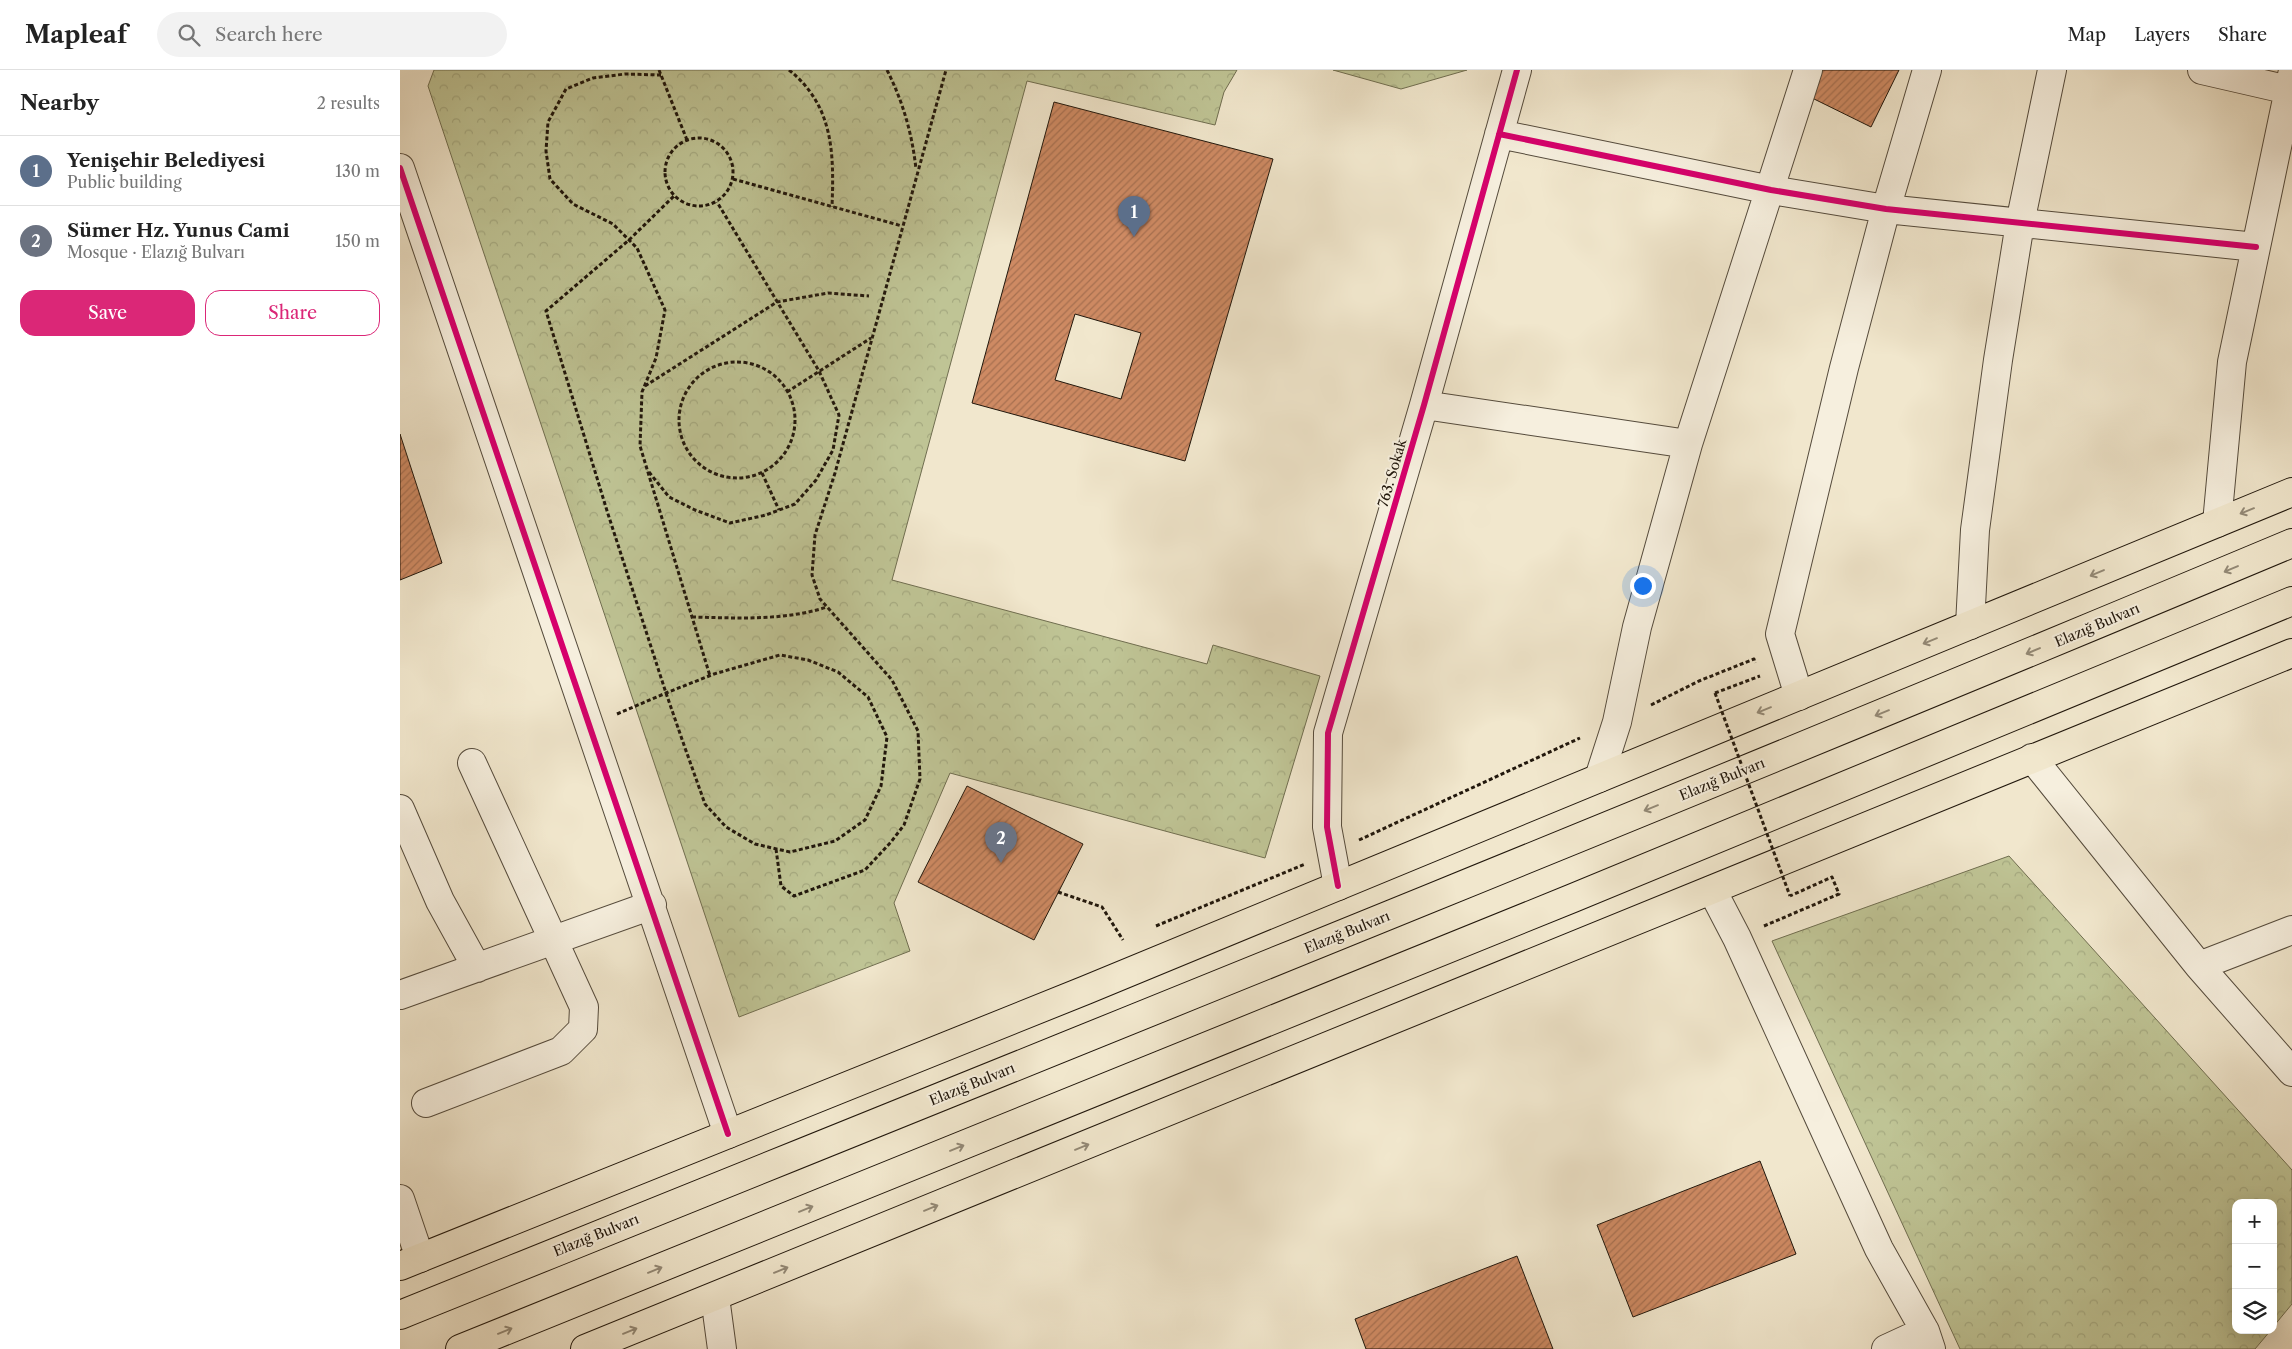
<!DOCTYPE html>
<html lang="en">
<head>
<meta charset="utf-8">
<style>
  body { margin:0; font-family:"Libre Caslon Text",serif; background:#f2f2f2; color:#222 }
  .controls { position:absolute; right:15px; bottom:15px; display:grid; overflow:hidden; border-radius:10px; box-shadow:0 5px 20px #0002 }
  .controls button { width:45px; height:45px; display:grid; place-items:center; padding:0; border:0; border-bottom:1px solid #e0e0e0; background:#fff; color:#222; font:25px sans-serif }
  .you { position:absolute; left:1242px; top:515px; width:18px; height:18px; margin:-12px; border:4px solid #fff; border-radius:50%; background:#1a73e8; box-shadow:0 0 0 8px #1a73e833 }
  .badge { display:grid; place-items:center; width:32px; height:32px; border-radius:50%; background:#db2777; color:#fff; font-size:16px; font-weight:700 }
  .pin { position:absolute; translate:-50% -41px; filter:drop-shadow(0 1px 2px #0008) }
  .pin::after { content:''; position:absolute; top:26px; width:18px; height:15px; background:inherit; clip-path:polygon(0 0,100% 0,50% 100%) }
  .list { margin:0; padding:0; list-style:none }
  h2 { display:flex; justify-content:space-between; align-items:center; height:65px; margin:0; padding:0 20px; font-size:21px }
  h2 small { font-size:16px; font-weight:400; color:#767676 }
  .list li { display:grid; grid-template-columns:32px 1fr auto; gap:15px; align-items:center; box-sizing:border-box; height:70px; padding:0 20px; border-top:1px solid #e0e0e0 }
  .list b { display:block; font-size:19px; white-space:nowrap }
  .list p { margin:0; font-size:16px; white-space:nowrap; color:#767676 }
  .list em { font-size:16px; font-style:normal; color:#767676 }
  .actions { display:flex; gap:10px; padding:15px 20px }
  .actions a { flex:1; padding:11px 0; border:1px solid #db2777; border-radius:15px; text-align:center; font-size:18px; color:#db2777 }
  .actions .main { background:#db2777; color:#fff }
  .icon { flex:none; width:28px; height:28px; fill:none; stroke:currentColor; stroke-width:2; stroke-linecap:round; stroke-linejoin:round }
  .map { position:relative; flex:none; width:1892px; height:1279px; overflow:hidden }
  header { display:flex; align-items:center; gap:30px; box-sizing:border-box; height:70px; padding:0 25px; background:#fff; border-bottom:1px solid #e0e0e0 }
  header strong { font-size:24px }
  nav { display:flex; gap:28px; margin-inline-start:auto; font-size:18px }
  .search { width:350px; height:45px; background:#f2f2f2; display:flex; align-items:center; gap:12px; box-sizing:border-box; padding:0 18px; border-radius:28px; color:#767676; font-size:19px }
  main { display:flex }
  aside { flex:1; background:#fff }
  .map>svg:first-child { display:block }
</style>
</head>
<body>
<header>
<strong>Mapleaf</strong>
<div class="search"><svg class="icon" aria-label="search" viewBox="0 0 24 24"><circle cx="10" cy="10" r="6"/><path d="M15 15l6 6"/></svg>Search here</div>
<nav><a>Map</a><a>Layers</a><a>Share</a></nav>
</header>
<main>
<aside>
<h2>Nearby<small>2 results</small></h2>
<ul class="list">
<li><span class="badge" style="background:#5c6f8a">1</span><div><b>Yenişehir Belediyesi</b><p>Public building</p></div><em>130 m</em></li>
<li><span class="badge" style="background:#6b7280">2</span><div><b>Sümer Hz. Yunus Cami</b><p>Mosque · Elazığ Bulvarı</p></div><em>150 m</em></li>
</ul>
<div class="actions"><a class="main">Save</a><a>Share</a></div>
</aside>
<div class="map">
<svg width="1892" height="1279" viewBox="0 0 1892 1279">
  <defs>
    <pattern id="park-crowns" width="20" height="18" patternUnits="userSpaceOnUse" patternTransform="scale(1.25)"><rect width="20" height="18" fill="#bfc495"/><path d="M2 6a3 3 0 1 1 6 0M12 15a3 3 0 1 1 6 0" fill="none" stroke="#a4a87f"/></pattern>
    <pattern id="building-hatch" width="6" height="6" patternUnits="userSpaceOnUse" patternTransform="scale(1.25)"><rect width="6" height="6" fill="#ce8a63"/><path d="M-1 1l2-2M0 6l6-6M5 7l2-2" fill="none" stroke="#a77050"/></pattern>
  </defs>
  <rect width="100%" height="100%" fill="#f1e7cd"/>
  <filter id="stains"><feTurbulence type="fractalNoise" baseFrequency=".004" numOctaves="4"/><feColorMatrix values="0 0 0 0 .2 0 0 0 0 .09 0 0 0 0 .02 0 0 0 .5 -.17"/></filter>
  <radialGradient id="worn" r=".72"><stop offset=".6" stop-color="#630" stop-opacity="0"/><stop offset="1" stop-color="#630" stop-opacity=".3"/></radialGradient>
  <!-- park -->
  <path fill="url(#park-crowns)" stroke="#706e50" d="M 34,0 L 837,0 L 824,22 L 815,55 L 627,11 L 492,510 L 807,594 L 813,575 L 920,606 L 865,788 L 550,703 L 494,833 L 510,881 L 339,947 L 28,16 Z
    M 933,0 L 1067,0 L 1001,19 Z
    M 1609,786 L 1892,1100 L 1892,1234 L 1873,1257 L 1873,1133 L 1836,1133 L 1836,1260 L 1871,1260 L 1855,1279 L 1560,1279 L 1372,871 Z"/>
  <!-- building -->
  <path fill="url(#building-hatch)" stroke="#21170c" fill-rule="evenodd" d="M 1420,0 L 1499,0 L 1471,57 L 1408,26 Z
    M 654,32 L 873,89 L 785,391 L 572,333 ZM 675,244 L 741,263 L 721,329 L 655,310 Z
    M 0,364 L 42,493 L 0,510 Z
    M 567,716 L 683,774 L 634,870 L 518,812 Z
    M 1360,1091 L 1396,1184 L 1233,1247 L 1197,1155 Z
    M 1117,1186 L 1153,1279 L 966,1279 L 955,1249 Z"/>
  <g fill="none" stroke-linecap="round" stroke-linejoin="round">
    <defs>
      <path id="minor" d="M 1802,0 L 1889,20
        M 1099,64 L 1371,120 L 1486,139 L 1856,177
        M 0,98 L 328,1064
        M 1024,335 L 1288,374
        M 1817,453 L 1832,292 L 1892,5
        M 1570,555 L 1575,460 L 1598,290 L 1620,153 L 1652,0
        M 1399,626 L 1380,564 L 1444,298 L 1486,139 L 1527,0
        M 1632,688 L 1799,896 L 1892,1002
        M 1199,708 L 1217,652 L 1237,557 L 1288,374 L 1408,0
        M 0,739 L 40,831 L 77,898
        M 938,816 L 927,757 L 928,663 L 1024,335 L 1117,0
        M 1312,820 L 1337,868 L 1479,1179 L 1525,1261 L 1531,1279
        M 1799,896 L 1892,860
        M 0,925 L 252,835
        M 26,1033 L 161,981 L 183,959 L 184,937 L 72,693
        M 0,1129 L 20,1188
        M 315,1227 L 322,1279
        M 1486,1279 L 1525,1261"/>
      <path id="highway" d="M 0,1196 L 686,920 L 1892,422
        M 0,1245 C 632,990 1264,736 1892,473
        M 60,1279 L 1173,828 L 1892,531
        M 185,1279 L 1892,583"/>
    </defs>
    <!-- minor casing -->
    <use href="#minor" stroke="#554b3c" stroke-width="30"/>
    <!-- highway casing -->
    <use href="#highway" stroke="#21170c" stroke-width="30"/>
    <!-- path -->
    <path stroke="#21170c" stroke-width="3" stroke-dasharray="4 2.5" stroke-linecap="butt" d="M 259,0 L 287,70
      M 389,0 C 434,36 434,84 432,137
      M 487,0 C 503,32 512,63 516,99
      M 261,5 L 225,4 L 193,8 L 166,19 L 148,52 L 146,81 L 150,109 L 173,134 L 213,154 L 237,178 L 265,240 L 256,288 L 242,322 L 240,376 L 310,606
      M265 102a34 34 0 1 1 68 0a34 34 0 1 1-68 0Z
      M 333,109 L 502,156
      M279 350a58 58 0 1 1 116 0a58 58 0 1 1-116 0Z
      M 245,316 L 377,232 L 428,223 L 469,226
      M 387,322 L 471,268
      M 249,402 L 269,427 L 295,440 L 330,453 L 366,445 L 395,434 L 416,410 L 433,380 L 439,345 L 419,301 L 317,132
      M 362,403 L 379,440
      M 292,547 C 337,548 384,551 427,537
      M 1315,623 L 1360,606
      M 1251,635 L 1299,611 L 1354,589 L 1355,593
      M 217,644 L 266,623 L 314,604 L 380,585 L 408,590 L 438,602 L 468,627 L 487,667 L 481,716 L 465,750 L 435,771 L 390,782 L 355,774 L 326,757 L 305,734 L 284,675 L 266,623 L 208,444 L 146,241 L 229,170 L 274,126
      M 959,770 L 1180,668
      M 376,779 L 381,816 L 394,826 L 465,800 L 491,772 L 504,755 L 520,709 L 518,661 L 492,610 L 420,529 L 412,505 L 415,465 L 435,403 L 546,0
      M 658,822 L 702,837 L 723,870
      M 756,856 L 905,794
      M 1364,856 L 1439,824 L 1432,807 L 1390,826"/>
    <!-- minor -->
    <use href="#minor" stroke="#f6efde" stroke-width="28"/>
    <!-- highway -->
    <use href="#highway" stroke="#f1e7cd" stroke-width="28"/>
    <!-- path-bridge -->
    <path stroke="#21170c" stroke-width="3" stroke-dasharray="4 2.5" stroke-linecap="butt" d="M 1315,623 L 1390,826"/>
    <defs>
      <path id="cycleway" d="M 1099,64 L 1371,120 L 1486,139 L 1856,177
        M 0,98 L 328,1064
        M 938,816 L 927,757 L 928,663 L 1024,335 L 1117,0"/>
    </defs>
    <!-- cycleway casing -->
    <use href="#cycleway" stroke="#f6efde" stroke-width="9"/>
    <!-- cycleway -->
    <use href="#cycleway" stroke="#d6006c" stroke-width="6"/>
  </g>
  <!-- one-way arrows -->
  <defs><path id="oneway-shaft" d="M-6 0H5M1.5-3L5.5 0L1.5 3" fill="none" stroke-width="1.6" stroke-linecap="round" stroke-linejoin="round" transform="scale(1.25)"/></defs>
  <g stroke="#938976">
    <use href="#oneway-shaft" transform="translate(1847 441) rotate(158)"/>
    <use href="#oneway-shaft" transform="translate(1831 499) rotate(157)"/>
    <use href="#oneway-shaft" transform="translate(1697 503) rotate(157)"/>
    <use href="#oneway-shaft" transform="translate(1530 571) rotate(158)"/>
    <use href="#oneway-shaft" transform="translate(1633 581) rotate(157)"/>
    <use href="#oneway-shaft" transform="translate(1364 640) rotate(158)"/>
    <use href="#oneway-shaft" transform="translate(1482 643) rotate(158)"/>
    <use href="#oneway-shaft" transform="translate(1251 738) rotate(158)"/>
    <use href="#oneway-shaft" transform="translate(682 1077) rotate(-22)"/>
    <use href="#oneway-shaft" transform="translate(557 1078) rotate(-22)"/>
    <use href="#oneway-shaft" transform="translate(531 1138) rotate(-22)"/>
    <use href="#oneway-shaft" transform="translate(406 1139) rotate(-22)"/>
    <use href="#oneway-shaft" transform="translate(255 1200) rotate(-22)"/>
    <use href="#oneway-shaft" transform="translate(381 1200) rotate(-22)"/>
    <use href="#oneway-shaft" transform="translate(105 1261) rotate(-22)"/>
    <use href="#oneway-shaft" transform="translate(230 1261) rotate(-22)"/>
  </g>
  <g text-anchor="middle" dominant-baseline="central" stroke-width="4" stroke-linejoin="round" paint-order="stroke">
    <!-- street labels -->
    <g font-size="14" fill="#21170c" stroke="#f6efde">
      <text transform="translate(992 403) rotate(-74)">763. Sokak</text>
      <text transform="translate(1697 555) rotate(-23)">Elazığ Bulvarı</text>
      <text transform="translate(1322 709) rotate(-22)">Elazığ Bulvarı</text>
      <text transform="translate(947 862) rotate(-22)">Elazığ Bulvarı</text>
      <text transform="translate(572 1014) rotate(-22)">Elazığ Bulvarı</text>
      <text transform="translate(196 1165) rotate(-22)">Elazığ Bulvarı</text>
    </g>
  </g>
  <rect width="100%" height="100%" filter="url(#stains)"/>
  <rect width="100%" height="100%" fill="url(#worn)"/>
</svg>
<div class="controls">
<button>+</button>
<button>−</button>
<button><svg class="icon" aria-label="layers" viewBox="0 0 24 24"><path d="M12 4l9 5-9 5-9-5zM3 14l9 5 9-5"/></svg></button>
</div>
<div class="you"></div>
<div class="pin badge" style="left:734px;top:167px;background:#5c6f8a">1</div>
<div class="pin badge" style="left:601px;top:793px;background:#6b7280">2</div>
</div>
</main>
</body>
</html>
